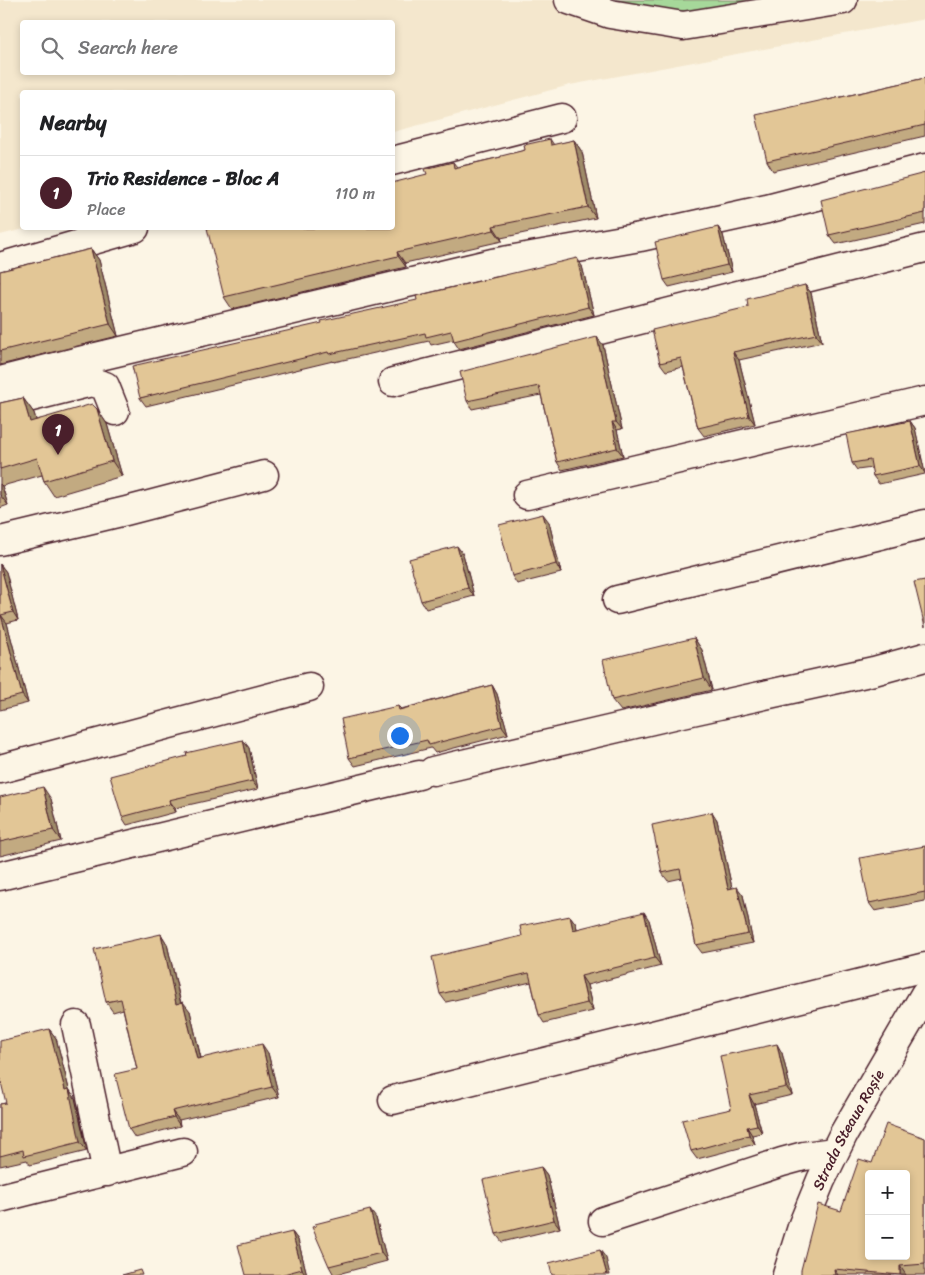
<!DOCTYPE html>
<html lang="en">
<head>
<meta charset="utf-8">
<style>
  body { margin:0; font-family:Sriracha,sans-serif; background:#f6f6f6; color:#202124 }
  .controls { position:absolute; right:15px; bottom:15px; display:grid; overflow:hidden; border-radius:5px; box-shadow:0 2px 8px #0003 }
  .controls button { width:45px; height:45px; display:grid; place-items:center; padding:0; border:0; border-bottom:1px solid #e0e0e0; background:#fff; color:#202124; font:25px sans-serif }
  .you { position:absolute; left:399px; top:735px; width:18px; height:18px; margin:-12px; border:4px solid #fff; border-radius:50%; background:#1a73e8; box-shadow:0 0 0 8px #1a73e833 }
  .badge { display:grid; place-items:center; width:32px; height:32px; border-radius:50%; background:#4a1f2b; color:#fff; font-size:16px; font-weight:700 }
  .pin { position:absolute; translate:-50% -41px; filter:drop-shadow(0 1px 2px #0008) }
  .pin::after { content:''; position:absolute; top:26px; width:18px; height:15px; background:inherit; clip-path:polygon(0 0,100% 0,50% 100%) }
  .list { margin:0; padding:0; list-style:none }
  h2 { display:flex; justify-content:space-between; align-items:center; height:65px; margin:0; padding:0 20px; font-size:21px }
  h2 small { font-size:16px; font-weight:400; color:#757577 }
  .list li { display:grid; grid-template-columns:32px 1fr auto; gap:15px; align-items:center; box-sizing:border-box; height:75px; padding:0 20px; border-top:1px solid #e0e0e0 }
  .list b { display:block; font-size:19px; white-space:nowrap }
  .list p { margin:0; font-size:16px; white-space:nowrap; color:#757577 }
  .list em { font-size:16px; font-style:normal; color:#757577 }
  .icon { flex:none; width:28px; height:28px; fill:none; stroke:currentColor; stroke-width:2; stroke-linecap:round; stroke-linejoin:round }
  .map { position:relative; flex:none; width:925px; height:1275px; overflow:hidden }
  .search { position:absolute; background:#fff; box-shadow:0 2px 8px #0003; left:20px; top:20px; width:375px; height:55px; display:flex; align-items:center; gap:12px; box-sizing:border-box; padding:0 18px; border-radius:5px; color:#757577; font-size:19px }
  .panel { position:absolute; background:#fff; box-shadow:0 2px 8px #0003; left:20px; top:90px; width:375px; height:140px; border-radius:5px }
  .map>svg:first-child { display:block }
</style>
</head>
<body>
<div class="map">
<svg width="925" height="1275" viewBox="0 0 925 1275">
  <rect width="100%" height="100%" fill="#fcf5e5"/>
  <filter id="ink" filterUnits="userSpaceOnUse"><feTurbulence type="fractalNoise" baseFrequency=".02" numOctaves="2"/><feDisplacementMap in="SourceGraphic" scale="10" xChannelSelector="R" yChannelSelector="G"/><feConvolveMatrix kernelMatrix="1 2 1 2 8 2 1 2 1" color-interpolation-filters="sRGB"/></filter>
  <g filter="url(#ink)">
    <!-- built -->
    <path fill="#f4e7cd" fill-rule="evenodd" d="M 0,0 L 925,0 L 925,19 L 570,85 L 393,132 L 392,92 L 22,92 L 22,228 L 28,228 L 0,235 ZM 22,22 L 392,22 L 392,72 L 22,72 Z"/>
    <!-- green -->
    <path fill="#a6d89a" stroke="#787c62" d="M 610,0 L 758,0 L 690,11 L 651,11 Z"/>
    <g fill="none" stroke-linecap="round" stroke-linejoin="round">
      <defs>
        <g id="minor">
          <path d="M 569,0 L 610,14 L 683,26 L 843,0"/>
          <path d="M 392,161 L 562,118"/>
          <path d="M 0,267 L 135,228"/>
          <path d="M 0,381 L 79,361 L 492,263 L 640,237 L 767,209 L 925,168"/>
          <path d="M 393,382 L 925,248"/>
          <path d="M 0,405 L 92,382 L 105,386 L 115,411"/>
          <path d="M 527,495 L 925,401"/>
          <path d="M 0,541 L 126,511 L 264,475"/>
          <path d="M 617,600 L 925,524"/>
          <path d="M 0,769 L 309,687"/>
          <path d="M 433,771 L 678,714 L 874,671 L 925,657"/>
          <path d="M 0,876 L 419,775"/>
          <path d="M 76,1025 L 107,1172"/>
          <path d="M 393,1100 L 925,967"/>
          <path d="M 0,1198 L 183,1152"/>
          <path d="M 603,1221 L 782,1162 L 804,1156 L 834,1152"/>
          <path id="s1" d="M 787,1275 L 803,1224 L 821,1180 L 843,1135 L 925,994"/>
        </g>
      </defs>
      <!-- minor casing -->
      <use href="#minor" stroke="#4a1f2b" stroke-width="31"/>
      <!-- minor -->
      <use href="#minor" stroke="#fcf5e5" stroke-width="28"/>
    </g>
    <!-- wall -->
    <path fill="#c2aa81" stroke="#4a1f2b" d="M 925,78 L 925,136 L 773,171 L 767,161 L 828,100 Z
      M 550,139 L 554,145 L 574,140 L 582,152 L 596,218 L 501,238 L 502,241 L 405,263 L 406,267 L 232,309 L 224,297 L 427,174 L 453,162 L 457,167 L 501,157 L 525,150 Z
      M 925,173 L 925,224 L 836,244 L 829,235 Z
      M 718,227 L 723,235 L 732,272 L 669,287 L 664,280 Z
      M 91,249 L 99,260 L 118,336 L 0,365 L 0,271 Z
      M 582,266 L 594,315 L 459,349 L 453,340 L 431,345 L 429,341 L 334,362 L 333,361 L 146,406 L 140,398 Z
      M 805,285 L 811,293 L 822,342 L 739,360 L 755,424 L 704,436 L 698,428 L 683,367 L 666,371 L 660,363 L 748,307 Z
      M 603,345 L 622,429 L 617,430 L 623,456 L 562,470 L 557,462 L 541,395 L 472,409 L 467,401 Z
      M 23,398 L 34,413 L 36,420 L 97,409 L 107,424 L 122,476 L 54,496 L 44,481 L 42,475 L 2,486 L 8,505 L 0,508 L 0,403 Z
      M 910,421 L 915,428 L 925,474 L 879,484 L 873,476 L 872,468 L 857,470 L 852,463 Z
      M 549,522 L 561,573 L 517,584 L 512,576 Z
      M 463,554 L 474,596 L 426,609 L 421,601 Z
      M 0,564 L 6,572 L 18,620 L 7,623 L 28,703 L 0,710 Z
      M 694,638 L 702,650 L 712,690 L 621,711 L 612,700 Z
      M 492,685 L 497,694 L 508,734 L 435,753 L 431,748 L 355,766 L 349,758 L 398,706 L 401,709 Z
      M 243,740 L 249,748 L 258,789 L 175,808 L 176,812 L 127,825 L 122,817 L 187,756 Z
      M 0,797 L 51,799 L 61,841 L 0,856 Z
      M 712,812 L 717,820 L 732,888 L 743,895 L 753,943 L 702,953 L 696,945 L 682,878 L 668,881 L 662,873 Z
      M 925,846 L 925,901 L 875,911 L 869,903 Z
      M 570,916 L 576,924 L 577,929 L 649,920 L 661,966 L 587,985 L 593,1011 L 544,1023 L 539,1015 L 531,982 L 446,1002 L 440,994 L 522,936 Z
      M 161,934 L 167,944 L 181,1003 L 190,1011 L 201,1058 L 268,1053 L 279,1097 L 179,1120 L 180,1126 L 135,1138 L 129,1129 L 137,1069 L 123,1009 L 113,1012 L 106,1002 Z
      M 49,1029 L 56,1038 L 69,1089 L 75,1098 L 87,1151 L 30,1165 L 27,1160 L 0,1166 L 0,1104 L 6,1103 Z
      M 782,1053 L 792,1095 L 754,1104 L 762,1133 L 752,1135 L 755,1144 L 697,1159 L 691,1151 Z
      M 925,1138 L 925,1275 L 801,1275 L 841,1211 L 872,1163 Z
      M 541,1167 L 547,1175 L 560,1228 L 502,1242 L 496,1234 Z
      M 376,1218 L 387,1261 L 334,1275 L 329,1266 Z
      M 292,1232 L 298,1240 L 307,1275 L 246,1275 Z"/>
    <!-- shaded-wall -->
    <path fill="#9e8b69" stroke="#4a1f2b" d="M 574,140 L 582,152 L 596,218 L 588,207 Z
      M 493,226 L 501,238 L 502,241 L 494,230 Z
      M 718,227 L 723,235 L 732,272 L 727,265 Z
      M 91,249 L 99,260 L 118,336 L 110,324 Z
      M 397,252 L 405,263 L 406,267 L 398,256 Z
      M 577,258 L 582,266 L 594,315 L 588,307 Z
      M 805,285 L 811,293 L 822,342 L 816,334 Z
      M 597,337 L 603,345 L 622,429 L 616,422 Z
      M 733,352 L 739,360 L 755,424 L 749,416 Z
      M 23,398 L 34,413 L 41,437 L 30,422 Z
      M 97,409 L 107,424 L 122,476 L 112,461 Z
      M 910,421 L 915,428 L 925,473 L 920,466 Z
      M 612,422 L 617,430 L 623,456 L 617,448 Z
      M 0,484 L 2,486 L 8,505 L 0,495 Z
      M 543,514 L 549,522 L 561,573 L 556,564 Z
      M 457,546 L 463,554 L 474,596 L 468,588 Z
      M 0,564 L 6,572 L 18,620 L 13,612 Z
      M 1,615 L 7,623 L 28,703 L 22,695 Z
      M 694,638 L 702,650 L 712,690 L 704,678 Z
      M 492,685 L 497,694 L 508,734 L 502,726 Z
      M 243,740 L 249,748 L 258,789 L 252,781 Z
      M 43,787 L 51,799 L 61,841 L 53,830 Z
      M 169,800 L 175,808 L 176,812 L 170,804 Z
      M 712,812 L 717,820 L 734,897 L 728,889 Z
      M 737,887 L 743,895 L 753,943 L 748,934 Z
      M 644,912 L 649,920 L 661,966 L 655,958 Z
      M 570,916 L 576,924 L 579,938 L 573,930 Z
      M 161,934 L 167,944 L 183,1013 L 176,1004 Z
      M 581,976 L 587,985 L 593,1011 L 587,1003 Z
      M 183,1002 L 190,1011 L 203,1068 L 197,1059 Z
      M 49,1029 L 56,1038 L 71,1097 L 69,1089 L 75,1098 L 87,1151 L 80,1142 L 65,1090 Z
      M 262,1044 L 268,1053 L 279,1097 L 272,1087 Z
      M 777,1044 L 782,1053 L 792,1095 L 786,1087 Z
      M 749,1095 L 754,1104 L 762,1133 L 757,1125 Z
      M 172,1111 L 179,1120 L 180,1126 L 174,1117 Z
      M 747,1127 L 752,1135 L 755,1144 L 749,1135 Z
      M 541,1167 L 547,1175 L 560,1228 L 554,1220 Z
      M 370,1210 L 376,1218 L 387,1261 L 381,1253 Z
      M 292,1232 L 298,1240 L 307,1275 L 306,1275 L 302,1269 Z
      M 600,1250 L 606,1258 L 610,1275 L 607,1275 Z
      M 900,1266 L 906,1275 L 900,1275 Z
      M 834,1269 L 838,1275 L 835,1275 Z"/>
    <!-- building -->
    <path fill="#e2c696" stroke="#4a1f2b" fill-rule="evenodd" d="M 925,78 L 925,125 L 767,161 L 756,115 L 828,99 L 828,100 Z
      M 550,139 L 551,145 L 574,140 L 588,207 L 493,226 L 494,230 L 397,252 L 398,256 L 224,297 L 207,228 L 392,228 L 392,183 L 427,174 L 425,169 L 453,162 L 454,168 L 501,157 L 501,156 L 525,150 L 524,145 Z
      M 925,173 L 925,213 L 829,235 L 821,200 Z
      M 718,227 L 727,265 L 664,280 L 655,242 Z
      M 91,249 L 110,324 L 0,351 L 0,271 Z
      M 577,258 L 588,307 L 454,341 L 451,331 L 426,337 L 425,333 L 329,354 L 328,352 L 140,398 L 132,366 L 322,323 L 321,321 L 417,300 L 416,296 Z
      M 805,285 L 816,334 L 733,352 L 749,416 L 698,428 L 681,358 L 660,363 L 652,330 L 748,307 L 747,299 Z
      M 597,337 L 616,422 L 612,422 L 617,448 L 557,462 L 539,386 L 467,401 L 460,372 Z
      M 23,398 L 30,422 L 92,404 L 97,409 L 112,461 L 44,481 L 37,458 L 0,469 L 0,403 Z
      M 910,421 L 920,466 L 873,476 L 870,460 L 852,463 L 846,434 Z
      M 543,514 L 556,564 L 512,576 L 499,525 Z
      M 457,546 L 468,588 L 421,601 L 409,559 Z
      M 0,564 L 13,612 L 1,615 L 22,695 L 0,701 Z
      M 925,580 L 925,627 L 914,582 Z
      M 694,638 L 704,678 L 612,700 L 603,660 Z
      M 492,685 L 502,726 L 429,745 L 427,740 L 349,758 L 341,719 L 398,706 L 399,710 Z
      M 243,740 L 252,781 L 169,800 L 170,804 L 122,817 L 110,776 L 187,756 L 186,753 Z
      M 43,787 L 53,830 L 0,842 L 0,797 Z
      M 712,812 L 728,889 L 737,887 L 748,934 L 696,945 L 680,869 L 662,873 L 652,825 Z
      M 925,846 L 925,892 L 869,903 L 860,858 Z
      M 644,912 L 655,958 L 581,976 L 587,1003 L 539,1015 L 529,973 L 440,994 L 432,957 L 522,936 L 520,926 L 570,916 L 573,930 Z
      M 161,934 L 176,1004 L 183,1002 L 197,1059 L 262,1044 L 272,1087 L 172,1111 L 174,1117 L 129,1129 L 115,1074 L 137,1069 L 121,999 L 106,1002 L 94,949 Z
      M 49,1029 L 65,1090 L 69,1089 L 80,1142 L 24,1156 L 23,1150 L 0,1156 L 0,1104 L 6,1103 L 0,1078 L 0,1041 Z
      M 777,1044 L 786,1087 L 749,1095 L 757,1125 L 747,1127 L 749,1135 L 691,1151 L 682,1120 L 731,1109 L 720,1056 Z
      M 886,1124 L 925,1138 L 925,1264 L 900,1266 L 900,1275 L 834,1269 L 835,1275 L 801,1275 L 801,1270 L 818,1204 L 841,1211 L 859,1159 L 872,1163 ZM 869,1174 L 906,1174 L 906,1256 L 869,1256 Z
      M 541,1167 L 554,1220 L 496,1234 L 483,1180 Z
      M 370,1210 L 381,1253 L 329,1266 L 312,1227 L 316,1226 L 315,1224 Z
      M 292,1232 L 302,1269 L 280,1275 L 246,1275 L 238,1245 Z
      M 600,1250 L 607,1275 L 552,1275 L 549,1263 Z
      M 140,1270 L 142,1275 L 122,1275 Z"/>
  </g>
  <g text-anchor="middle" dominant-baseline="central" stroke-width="4" stroke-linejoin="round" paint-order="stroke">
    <!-- street labels -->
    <g font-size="15" fill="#4a1f2b" stroke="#fcf5e5">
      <text stroke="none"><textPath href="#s1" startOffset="158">Strada Steaua Roșie</textPath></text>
    </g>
  </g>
</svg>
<div class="controls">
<button>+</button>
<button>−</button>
</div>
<div class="you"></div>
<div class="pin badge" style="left:58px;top:455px">1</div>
<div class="search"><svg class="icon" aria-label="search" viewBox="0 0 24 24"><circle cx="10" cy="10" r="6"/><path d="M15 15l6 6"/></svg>Search here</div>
<section class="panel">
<h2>Nearby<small></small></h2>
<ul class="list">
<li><span class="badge">1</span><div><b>Trio Residence - Bloc A</b><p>Place</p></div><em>110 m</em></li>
</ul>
</section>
</div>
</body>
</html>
